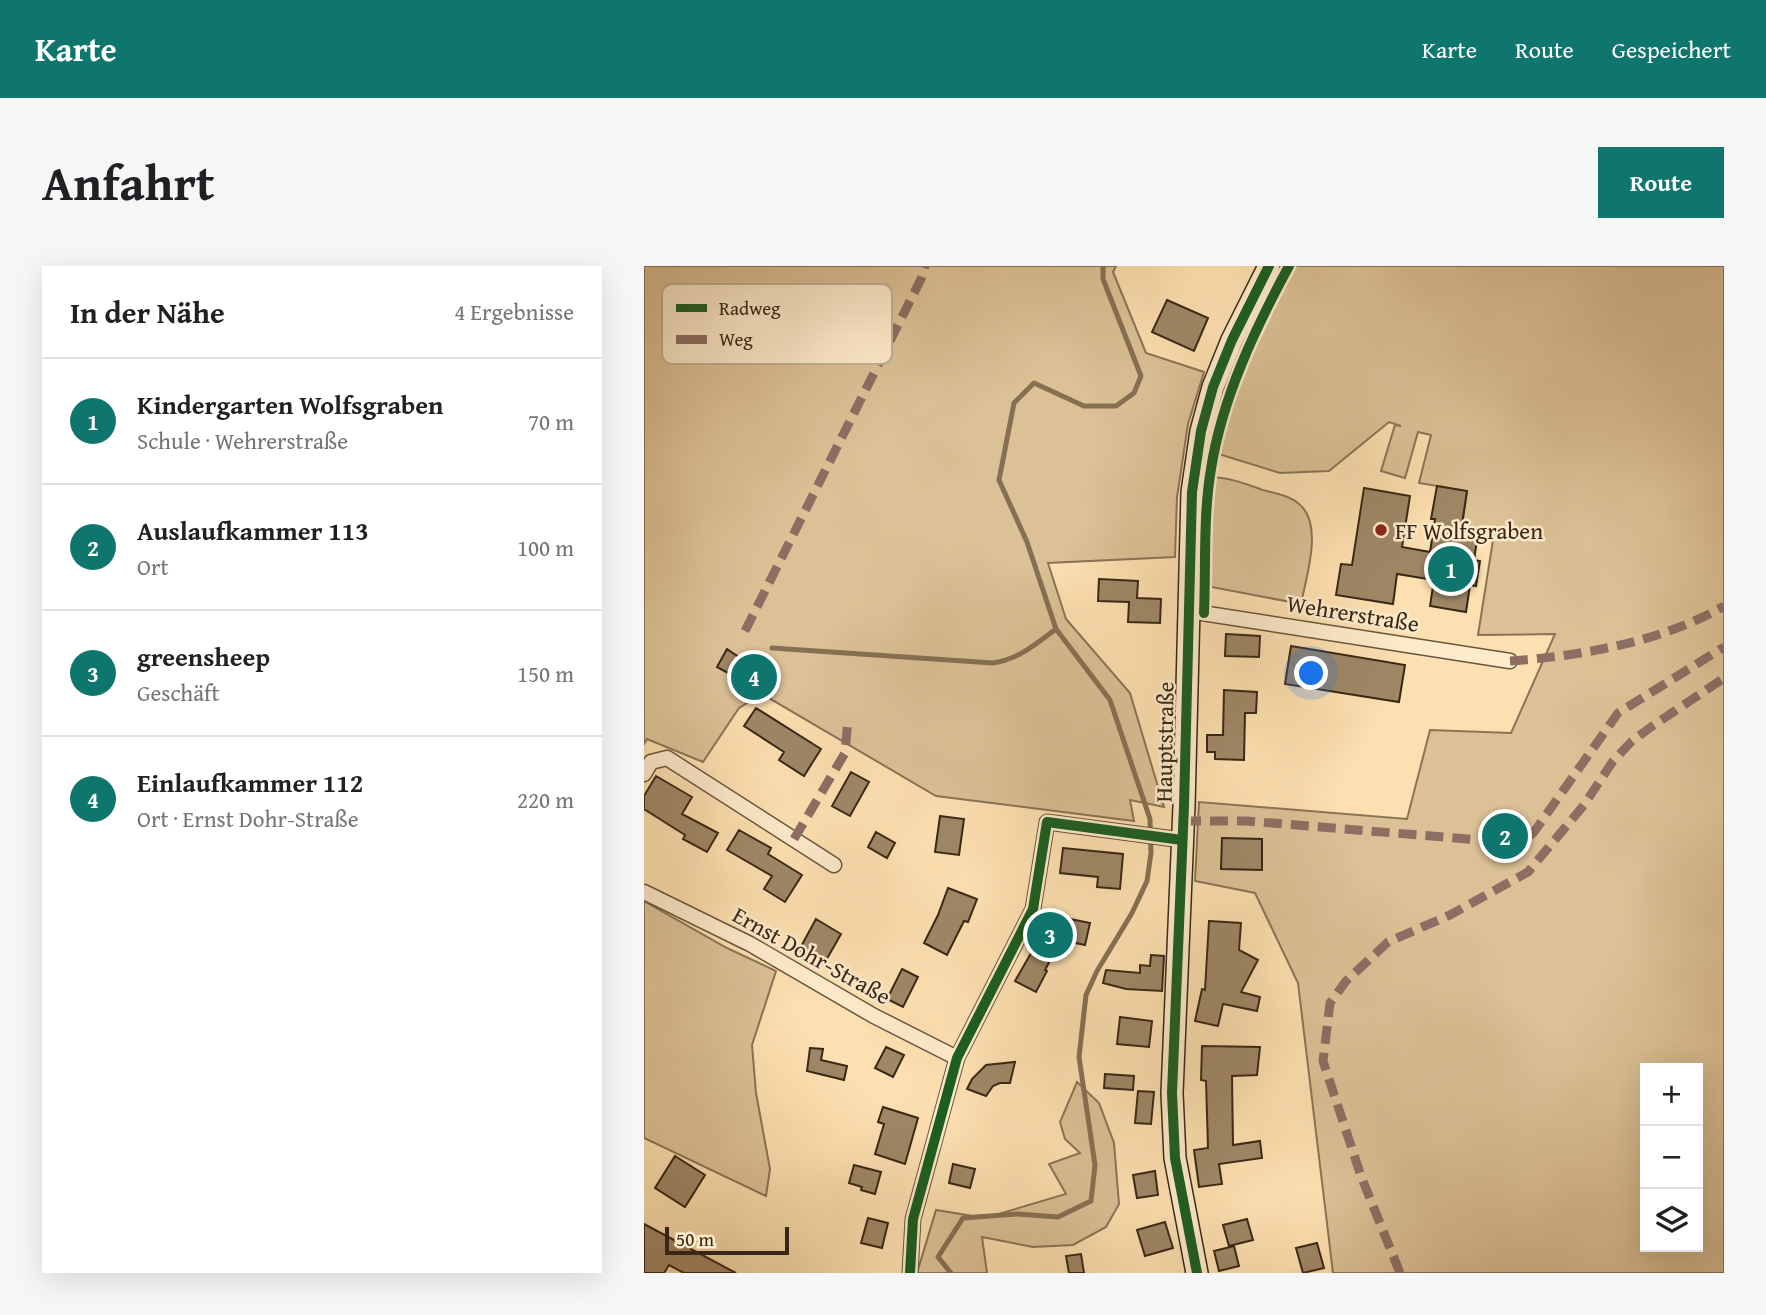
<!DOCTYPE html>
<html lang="de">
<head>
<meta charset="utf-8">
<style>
  body { margin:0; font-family:"Gentium Book Plus",serif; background:#f6f6f6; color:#202124 }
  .controls { position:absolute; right:21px; bottom:21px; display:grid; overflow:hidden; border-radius:0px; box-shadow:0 7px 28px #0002 }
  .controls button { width:63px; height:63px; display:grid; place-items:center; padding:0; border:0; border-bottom:2px solid #e0e0e0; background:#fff; color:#202124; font:35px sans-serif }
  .scale { position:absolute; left:21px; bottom:18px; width:124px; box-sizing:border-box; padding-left:7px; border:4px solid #392715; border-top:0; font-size:19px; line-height:24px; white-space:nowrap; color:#392715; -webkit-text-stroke:5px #feebcc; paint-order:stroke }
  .you { position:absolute; left:668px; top:408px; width:24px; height:24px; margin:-18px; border:5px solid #fff; border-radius:50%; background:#1a73e8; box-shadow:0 0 0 10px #1a73e833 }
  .badge { display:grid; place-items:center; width:46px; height:46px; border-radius:50%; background:#0f766e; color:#fff; font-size:23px; font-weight:700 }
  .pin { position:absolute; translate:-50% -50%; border:4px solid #fff; box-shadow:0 2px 7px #0006 }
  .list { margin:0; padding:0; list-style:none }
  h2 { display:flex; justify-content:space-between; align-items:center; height:91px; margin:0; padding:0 28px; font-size:30px }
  h2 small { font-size:23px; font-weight:400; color:#757577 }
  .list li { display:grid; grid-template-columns:46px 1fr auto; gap:21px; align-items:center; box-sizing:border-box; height:126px; padding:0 28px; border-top:2px solid #e0e0e0 }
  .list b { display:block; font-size:26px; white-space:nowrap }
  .list p { margin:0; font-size:23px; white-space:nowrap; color:#757577 }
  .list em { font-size:23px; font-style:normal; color:#757577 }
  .icon { flex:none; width:38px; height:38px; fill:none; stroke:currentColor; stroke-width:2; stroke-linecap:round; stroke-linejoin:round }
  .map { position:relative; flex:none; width:1080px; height:1007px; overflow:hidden; border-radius:0px }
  header { display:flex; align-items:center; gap:42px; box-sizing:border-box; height:98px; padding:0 35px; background:#0f766e; color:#fff }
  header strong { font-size:33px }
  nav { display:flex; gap:38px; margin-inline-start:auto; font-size:24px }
  .intro { display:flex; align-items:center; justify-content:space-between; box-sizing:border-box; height:168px; padding:0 42px }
  h1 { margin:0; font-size:49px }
  .button { padding:18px 32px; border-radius:0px; background:#0f766e; color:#fff; font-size:24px; font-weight:700 }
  main { display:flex; gap:42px; padding:0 42px }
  aside { flex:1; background:#fff; border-radius:0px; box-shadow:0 7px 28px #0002 }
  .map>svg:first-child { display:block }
</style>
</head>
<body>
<header>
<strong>Karte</strong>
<nav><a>Karte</a><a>Route</a><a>Gespeichert</a></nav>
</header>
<div class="intro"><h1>Anfahrt</h1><a class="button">Route</a></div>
<main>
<aside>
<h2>In der Nähe<small>4 Ergebnisse</small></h2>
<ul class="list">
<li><span class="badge">1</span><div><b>Kindergarten Wolfsgraben</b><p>Schule · Wehrerstraße</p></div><em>70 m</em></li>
<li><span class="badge">2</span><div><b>Auslaufkammer 113</b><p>Ort</p></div><em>100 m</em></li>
<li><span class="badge">3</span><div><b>greensheep</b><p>Geschäft</p></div><em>150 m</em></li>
<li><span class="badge">4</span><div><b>Einlaufkammer 112</b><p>Ort · Ernst Dohr-Straße</p></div><em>220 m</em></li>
</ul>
</aside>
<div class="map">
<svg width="1080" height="1007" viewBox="0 0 1080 1007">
  <rect width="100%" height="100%" fill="#fde0b1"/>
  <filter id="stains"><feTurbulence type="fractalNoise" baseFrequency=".00286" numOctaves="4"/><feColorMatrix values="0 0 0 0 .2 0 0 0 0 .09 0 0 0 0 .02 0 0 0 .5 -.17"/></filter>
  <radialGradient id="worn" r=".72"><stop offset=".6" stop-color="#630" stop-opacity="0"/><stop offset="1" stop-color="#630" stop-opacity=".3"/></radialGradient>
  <!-- green -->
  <path fill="#dcc196" stroke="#8a7456" stroke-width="2" fill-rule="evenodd" d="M 0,0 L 472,0 L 469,6 L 502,87 L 560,106 L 544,158 L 533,231 L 531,291 L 404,297 L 422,353 L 486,427 L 520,541 L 486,534 L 490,555 L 292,530 L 118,428 L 95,442 L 59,496 L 3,473 L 0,478 Z
    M 639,0 L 1080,0 L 1080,1007 L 689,1007 L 654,717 L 611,627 L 551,615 L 555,536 L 763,553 L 786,464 L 867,467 L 911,368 L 834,369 L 849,274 L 817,265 L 823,225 L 775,217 L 787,169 L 774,166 L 761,212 L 737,205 L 751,159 L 757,160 L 745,156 L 685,205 L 636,207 L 565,185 L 582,115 L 614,47 ZM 1001,802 L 1054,802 L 1054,981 L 1001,981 Z
    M 566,211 C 584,211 602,218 619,224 C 631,227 646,230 655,238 C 680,258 662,311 657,338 L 557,319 L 557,232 L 559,220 Z
    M 0,635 L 83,682 L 132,705 L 108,779 L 112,827 L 126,903 L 122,930 L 0,872 Z
    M 433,816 L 455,837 L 470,877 L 475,938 L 462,961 L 429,979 L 389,981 L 338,971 L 343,1007 L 273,1007 L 292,944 L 341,952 L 422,928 L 405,898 L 436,887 L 421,873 L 416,856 Z"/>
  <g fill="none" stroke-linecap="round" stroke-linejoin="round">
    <!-- stream -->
    <path stroke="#867053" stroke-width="5" d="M 128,382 L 349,397 C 375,393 392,378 412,363
      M 307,1007 L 294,991 L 319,952 L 373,948 L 414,951 L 447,935 L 451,899 L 435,791 L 442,729 L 453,705 L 488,647 L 503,615 L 507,587 L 506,553 L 466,434 L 412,363 L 383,276 L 355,214 L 370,137 L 390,117 L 440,140 L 472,140 L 490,127 L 497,110 L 459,13 L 459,0"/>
  </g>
  <!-- building -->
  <path fill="#9f8766" stroke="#392715" stroke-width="2" d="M 523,34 L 564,52 L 550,85 L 508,66 Z
    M 793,220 L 823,225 L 817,265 L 834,268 L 830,294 L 836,295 L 832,320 L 826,319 L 822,346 L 786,340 L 790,314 L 753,308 L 749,338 L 692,329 L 697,298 L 708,299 L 720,222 L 766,230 L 758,281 L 786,286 L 791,253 L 787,253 Z
    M 455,313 L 494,315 L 493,332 L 517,333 L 516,357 L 484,356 L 485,336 L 454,335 Z
    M 582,368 L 616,370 L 615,391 L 581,390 Z
    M 647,380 L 761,399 L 755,436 L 641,418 Z
    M 83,383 L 118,407 L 111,419 L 88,406 L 86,408 L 73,401 Z
    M 580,424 L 613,426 L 612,447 L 601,447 L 600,494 L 571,493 L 571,486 L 563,486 L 563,469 L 579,469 Z
    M 112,442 L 177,483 L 160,510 L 135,494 L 140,486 L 100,460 Z
    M 207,506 L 225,516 L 206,550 L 188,540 Z
    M 12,510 L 48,531 L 38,548 L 74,567 L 63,586 L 39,573 L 41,569 L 0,543 L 0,530 Z
    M 296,550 L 320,553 L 315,589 L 291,586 Z
    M 95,564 L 127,582 L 124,588 L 158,609 L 141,636 L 120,623 L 128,610 L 83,584 Z
    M 232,566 L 251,577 L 243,592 L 224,581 Z
    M 578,572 L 618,573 L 618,604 L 577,603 Z
    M 419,582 L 479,588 L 476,623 L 453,621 L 454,611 L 416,607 Z
    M 304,622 L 333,633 L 324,656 L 320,655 L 303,689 L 280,677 L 294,649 Z
    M 407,649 L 446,657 L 441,679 L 417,674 L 401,704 L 403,705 L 392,726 L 371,715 L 394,675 L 401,679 Z
    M 172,653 L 197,668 L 180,698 L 155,684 Z
    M 565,655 L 597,657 L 595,684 L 614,694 L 597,726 L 616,731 L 613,745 L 579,738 L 574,760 L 551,755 L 558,723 L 561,724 Z
    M 507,689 L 520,690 L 518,725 L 482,723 L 459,717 L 462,704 L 496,707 L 496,699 L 506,700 Z
    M 258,703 L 274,711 L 259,741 L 243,733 Z
    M 476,751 L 508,755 L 505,781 L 473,778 Z
    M 558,780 L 616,781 L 613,809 L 588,810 L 589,879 L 616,875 L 618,892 L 575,898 L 578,918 L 555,921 L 550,884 L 564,882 L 562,815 L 557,814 Z
    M 242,781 L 260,789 L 249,811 L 231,802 Z
    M 166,782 L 179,783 L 177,794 L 203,800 L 200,814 L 163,805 Z
    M 371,796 L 366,817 L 356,817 L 349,820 L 342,830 L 323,823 L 328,813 L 342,799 Z
    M 461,808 L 490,810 L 489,824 L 460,822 Z
    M 494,825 L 510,826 L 507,858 L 491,857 Z
    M 239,841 L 274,852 L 261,898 L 231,888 L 240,858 L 234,856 Z
    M 31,890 L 61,909 L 41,941 L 11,922 Z
    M 309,898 L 331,903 L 326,922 L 305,917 Z
    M 210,899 L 237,906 L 231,928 L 217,924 L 218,921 L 205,917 Z
    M 511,905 L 514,929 L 493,932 L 489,909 Z
    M 224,952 L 244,957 L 238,982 L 217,977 Z
    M 603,953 L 609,974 L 585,980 L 579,959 Z
    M 521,956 L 529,982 L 501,990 L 493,964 Z
    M 0,958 L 92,1007 L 40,1007 L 25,999 L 20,1007 L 0,1007 Z
    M 673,977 L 680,1002 L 659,1007 L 652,982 Z
    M 590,980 L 595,1000 L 575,1005 L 570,985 Z
    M 437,988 L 440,1007 L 425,1007 L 422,990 Z"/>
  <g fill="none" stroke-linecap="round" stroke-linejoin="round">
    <defs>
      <path id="minor" d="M 545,345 L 866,395
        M 0,508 L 7,496 L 23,492 L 190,599
        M 0,626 L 106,678 L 230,750 L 313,792
        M 266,1007 L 269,953 L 313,792 L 389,643 L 403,556 L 538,574"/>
      <path id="secondary" d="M 553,1007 L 531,892 L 528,827 L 540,540 L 548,226 L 557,165 L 569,121 L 588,74 L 625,0"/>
    </defs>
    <!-- minor casing -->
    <use href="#minor" stroke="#6a553c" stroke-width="17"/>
    <!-- secondary casing -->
    <use href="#secondary" stroke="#392715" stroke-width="24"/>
    <!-- minor -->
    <use href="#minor" stroke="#feebcc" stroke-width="14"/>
    <!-- secondary -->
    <use href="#secondary" stroke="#feebcc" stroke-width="21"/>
    <!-- quiet -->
    <path stroke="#8d6e63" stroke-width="9" stroke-dasharray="18 9" stroke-linecap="butt" d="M 101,365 L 277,13 L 281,0
      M 866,395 C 936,390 1018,376 1080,340
      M 539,555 L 603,555 L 848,575 C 866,583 875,579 890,566 L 974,447 L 1080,381
      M 150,573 L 201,487 L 204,453
      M 756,1007 L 717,910 L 679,795 L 686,737 L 702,715 L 744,676 L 806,649 L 884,606 L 940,539 L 969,495 L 988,475 L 1007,461 L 1080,412"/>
    <defs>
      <path id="cycleway" d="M 560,347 C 562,300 559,250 567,203 C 578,132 611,63 645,0
        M 266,1007 L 269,953 L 313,792 L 389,643 L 403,556 L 538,574
        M 553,1007 L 531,892 L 528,827 L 540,540 L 548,226 L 557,165 L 569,121 L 588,74 L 625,0"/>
    </defs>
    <!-- cycleway casing -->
    <use href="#cycleway" stroke="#feebcc" stroke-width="15"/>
    <!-- cycleway -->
    <use href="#cycleway" stroke="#1b5e20" stroke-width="10"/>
  </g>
  <!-- markers -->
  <circle fill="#8f2418" stroke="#feebcc" stroke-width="2.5" cx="737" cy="264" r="7"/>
  <g text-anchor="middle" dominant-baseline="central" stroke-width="5" stroke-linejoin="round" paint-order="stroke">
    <!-- poi labels -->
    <g font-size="23" fill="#392715" stroke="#feebcc" text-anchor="start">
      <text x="751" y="264">FF Wolfsgraben</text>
    </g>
    <!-- street labels -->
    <g font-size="23" fill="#392715" stroke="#feebcc">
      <text transform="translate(709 347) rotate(9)">Wehrerstraße</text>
      <text transform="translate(520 476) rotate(-89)">Hauptstraße</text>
      <text transform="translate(168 689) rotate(29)">Ernst Dohr-Straße</text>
    </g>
  </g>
  <!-- legend -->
  <rect x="18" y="18" width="230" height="80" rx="10" fill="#feebcc" stroke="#c3b095" stroke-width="2"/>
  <rect x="32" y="38" width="31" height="8" fill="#1b5e20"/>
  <rect x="32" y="69" width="31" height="9" fill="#8d6e63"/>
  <g font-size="19" fill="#392715">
    <text x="75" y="49">Radweg</text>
    <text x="75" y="80">Weg</text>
  </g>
  <rect width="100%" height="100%" filter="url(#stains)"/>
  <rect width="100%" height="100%" fill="url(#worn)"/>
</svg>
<div class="controls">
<button>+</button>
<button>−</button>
<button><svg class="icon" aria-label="layers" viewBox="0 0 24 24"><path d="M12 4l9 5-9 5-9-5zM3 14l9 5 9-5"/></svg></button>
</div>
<div class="scale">50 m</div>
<div class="you"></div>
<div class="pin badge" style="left:807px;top:303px">1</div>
<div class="pin badge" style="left:861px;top:570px">2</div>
<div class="pin badge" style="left:406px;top:669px">3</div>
<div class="pin badge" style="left:110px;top:411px">4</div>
</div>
</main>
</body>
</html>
